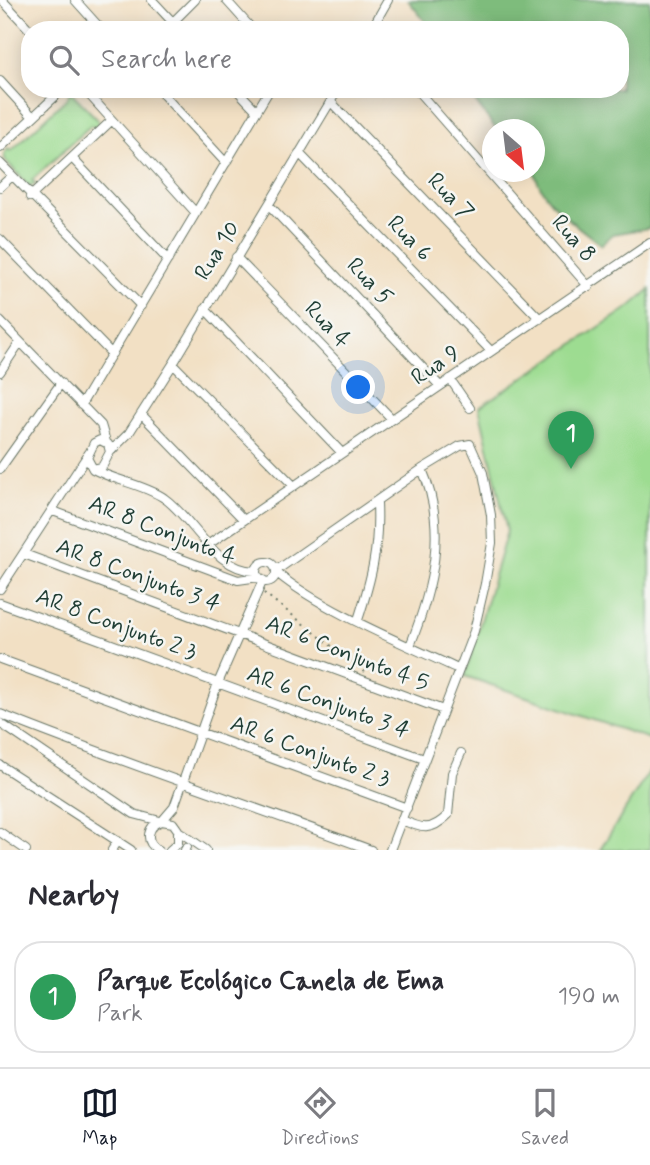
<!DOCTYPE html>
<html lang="en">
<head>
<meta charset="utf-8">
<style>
  body { margin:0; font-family:Mynerve,sans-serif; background:#f7f7f7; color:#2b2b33 }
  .compass { position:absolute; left:482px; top:119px; width:63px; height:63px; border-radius:50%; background:#fff; box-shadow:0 4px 18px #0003; rotate:152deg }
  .you { position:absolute; left:359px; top:388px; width:24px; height:24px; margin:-18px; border:5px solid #fff; border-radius:50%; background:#1a73e8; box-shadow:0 0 0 10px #1a73e833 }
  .badge { display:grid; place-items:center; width:46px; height:46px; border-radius:50%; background:#111827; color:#fff; font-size:23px; font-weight:700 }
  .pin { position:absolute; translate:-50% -58px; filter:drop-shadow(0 2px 4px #0008) }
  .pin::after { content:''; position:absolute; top:37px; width:24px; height:21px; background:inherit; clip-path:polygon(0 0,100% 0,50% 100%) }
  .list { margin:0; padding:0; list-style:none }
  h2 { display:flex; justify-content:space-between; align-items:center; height:91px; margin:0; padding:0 28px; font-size:30px }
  h2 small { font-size:23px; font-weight:400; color:#7c7c81 }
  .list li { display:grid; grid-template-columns:46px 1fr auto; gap:21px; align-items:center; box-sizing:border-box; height:112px; margin:0 14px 14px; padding:0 14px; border:2px solid #e1e1e2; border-radius:28px }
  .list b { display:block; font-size:26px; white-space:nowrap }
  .list p { margin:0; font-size:23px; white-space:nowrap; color:#7c7c81 }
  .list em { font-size:23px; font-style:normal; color:#7c7c81 }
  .icon { flex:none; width:38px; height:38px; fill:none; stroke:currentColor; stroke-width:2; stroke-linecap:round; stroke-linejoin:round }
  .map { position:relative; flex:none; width:650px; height:850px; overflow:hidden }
  .search { position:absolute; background:#fff; box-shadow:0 4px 18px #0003; left:21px; right:21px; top:21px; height:77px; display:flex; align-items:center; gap:18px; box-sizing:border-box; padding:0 24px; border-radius:28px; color:#7c7c81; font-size:26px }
  .sheet { height:217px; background:#fff }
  nav { display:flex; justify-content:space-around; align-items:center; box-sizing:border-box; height:98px; border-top:2px solid #e1e1e2; background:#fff; font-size:19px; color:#7c7c81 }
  nav a { display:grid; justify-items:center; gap:4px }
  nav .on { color:#111827 }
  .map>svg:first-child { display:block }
</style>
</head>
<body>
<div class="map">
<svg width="650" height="850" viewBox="0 0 650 850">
  <rect width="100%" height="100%" fill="#f6f6f2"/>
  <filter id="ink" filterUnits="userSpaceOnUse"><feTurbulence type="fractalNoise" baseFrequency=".0143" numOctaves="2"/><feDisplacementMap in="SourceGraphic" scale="14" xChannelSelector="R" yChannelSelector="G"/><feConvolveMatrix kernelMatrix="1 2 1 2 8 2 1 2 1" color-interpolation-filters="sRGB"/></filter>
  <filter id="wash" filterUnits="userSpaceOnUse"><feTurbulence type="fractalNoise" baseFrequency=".00686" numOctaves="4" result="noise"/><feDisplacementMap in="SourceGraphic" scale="28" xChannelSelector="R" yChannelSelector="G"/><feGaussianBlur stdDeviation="1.57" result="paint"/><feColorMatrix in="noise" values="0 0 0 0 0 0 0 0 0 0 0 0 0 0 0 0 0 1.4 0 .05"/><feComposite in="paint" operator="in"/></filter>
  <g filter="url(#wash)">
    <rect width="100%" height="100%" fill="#f2e0c4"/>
    <!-- green -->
    <path fill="#9ddc91" stroke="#5e8c62" stroke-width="2" d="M 70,91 L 98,120 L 98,126 L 96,128 L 91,125 L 32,180 L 36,184 L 29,186 L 5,160 L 4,153 L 8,149 L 11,151 L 68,97 Z
      M 650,289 L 650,739 L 465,676 L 507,531 L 479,407 L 631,306 Z
      M 650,770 L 650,850 L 600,850 Z"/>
    <!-- forest -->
    <path fill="#7ebc7b" stroke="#4e7c58" stroke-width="2" d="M 408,0 L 650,0 L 650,228 L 613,234 L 601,245 C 578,226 538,201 534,168 C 533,155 534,142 534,130 L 496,129 L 466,89 L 620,89 L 620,30 L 432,30 Z"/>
  </g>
  <g filter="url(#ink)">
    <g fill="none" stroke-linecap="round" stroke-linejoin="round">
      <defs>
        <path id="minor" d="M 2,0 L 30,30
          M 75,0 L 102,30
          M 152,0 L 180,30
          M 226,0 L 253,30
          M 165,30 L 195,0
          M 371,30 L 388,0
          M 0,81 L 33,117
          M 84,89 L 196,213
          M 158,89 L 226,163
          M 236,89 L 257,111
          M 416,89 L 589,287
          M 93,98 L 102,89
          M 331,102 L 540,319
          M 0,148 L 63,89
          M 299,153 L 491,351
          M 72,158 L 168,260
          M 0,163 L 141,306
          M 0,187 L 12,176
          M 30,197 L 112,120
          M 269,205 L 440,386
          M 0,239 L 112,354
          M 236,257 L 392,419
          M 205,309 L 342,453
          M 0,321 L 101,425 L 106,442
          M 173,364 L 293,485
          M 0,372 L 20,342
          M 450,379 L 470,408
          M 81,405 L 270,89
          M 141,414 L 243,519
          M 100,440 L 108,444 L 110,452 L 102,467 L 93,469 L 87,458 L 94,443 Z
          M 110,452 L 129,433 L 173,364 L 338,89
          M 0,469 L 61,383
          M 93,469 C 115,481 143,484 164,498 C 194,519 215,571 256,571
          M 53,511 L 238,580 L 259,577
          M 209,544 L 650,243
          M 24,554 L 443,710
          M256 572a10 10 0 1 1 20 0a10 10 0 1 1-20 0Z
          M 277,570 L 422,469 L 460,446 L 470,444 L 483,473 L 491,515 L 492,543 L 485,584 L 474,631 L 390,850
          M 277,573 C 321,610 405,644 458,669
          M 0,589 L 89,453
          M 0,603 L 424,759
          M 358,620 C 372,577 379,548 377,503
          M 410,646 C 433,588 448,529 422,469
          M 0,659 L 407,808
          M 0,714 C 122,763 247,804 371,850
          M 0,723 L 134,814 L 160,821
          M 0,765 L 131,850
          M 402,820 C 422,829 431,832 448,815 L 452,773 L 461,753
          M 162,821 L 174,807 L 218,683 L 263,580
          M 0,832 L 26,850
          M 180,832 L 206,850
          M 112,850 L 118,841
          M 158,850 C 144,841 147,826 162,821 L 173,823 L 178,830 L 178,843 L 170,850
          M 185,850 L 187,847"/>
      </defs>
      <!-- minor casing -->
      <use href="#minor" stroke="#697666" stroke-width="10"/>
      <!-- path -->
      <path stroke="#697666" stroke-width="2" stroke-dasharray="2 5" stroke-linecap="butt" d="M 264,593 L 365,672"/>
      <!-- minor -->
      <use href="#minor" stroke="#fff" stroke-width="8"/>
    </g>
  </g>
  <g text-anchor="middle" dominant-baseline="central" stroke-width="5" stroke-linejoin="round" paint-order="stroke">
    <!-- street labels -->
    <g font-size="23" fill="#1f3d34" stroke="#f6f6f2">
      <text transform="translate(450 197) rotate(46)">Rua 7</text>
      <text transform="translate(409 239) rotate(46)">Rua 6</text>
      <text transform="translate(573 239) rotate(49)">Rua 8</text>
      <text transform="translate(218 251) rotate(-58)">Rua 10</text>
      <text transform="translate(369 282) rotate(47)">Rua 5</text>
      <text transform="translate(327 325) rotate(46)">Rua 4</text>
      <text transform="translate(436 366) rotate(-34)">Rua 9</text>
      <text transform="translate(162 531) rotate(21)">AR 8 Conjunto 4</text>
      <text transform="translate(138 576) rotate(20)">AR 8 Conjunto 3 4</text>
      <text transform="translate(116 625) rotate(20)">AR 8 Conjunto 2 3</text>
      <text transform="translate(347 654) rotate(21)">AR 6 Conjunto 4 5</text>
      <text transform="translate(328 703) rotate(20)">AR 6 Conjunto 3 4</text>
      <text transform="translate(310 752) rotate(20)">AR 6 Conjunto 2 3</text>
    </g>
  </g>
</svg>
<svg class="compass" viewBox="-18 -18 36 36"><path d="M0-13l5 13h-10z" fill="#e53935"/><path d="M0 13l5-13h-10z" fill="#7c7c81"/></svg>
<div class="you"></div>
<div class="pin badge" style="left:571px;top:469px;background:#2e9e5b">1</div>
<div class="search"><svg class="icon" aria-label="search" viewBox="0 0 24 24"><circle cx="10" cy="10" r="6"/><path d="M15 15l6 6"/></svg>Search here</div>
</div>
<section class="sheet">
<h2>Nearby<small></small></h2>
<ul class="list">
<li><span class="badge" style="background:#2e9e5b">1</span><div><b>Parque Ecológico Canela de Ema</b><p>Park</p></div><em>190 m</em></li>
</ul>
</section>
<nav>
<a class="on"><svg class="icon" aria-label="map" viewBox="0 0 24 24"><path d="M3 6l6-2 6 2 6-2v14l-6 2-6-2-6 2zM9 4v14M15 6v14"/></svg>Map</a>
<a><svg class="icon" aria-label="directions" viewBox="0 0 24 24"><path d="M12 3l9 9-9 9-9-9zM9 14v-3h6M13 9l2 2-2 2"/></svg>Directions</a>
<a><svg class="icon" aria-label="saved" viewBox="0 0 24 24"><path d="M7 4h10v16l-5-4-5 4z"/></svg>Saved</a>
</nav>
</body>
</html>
